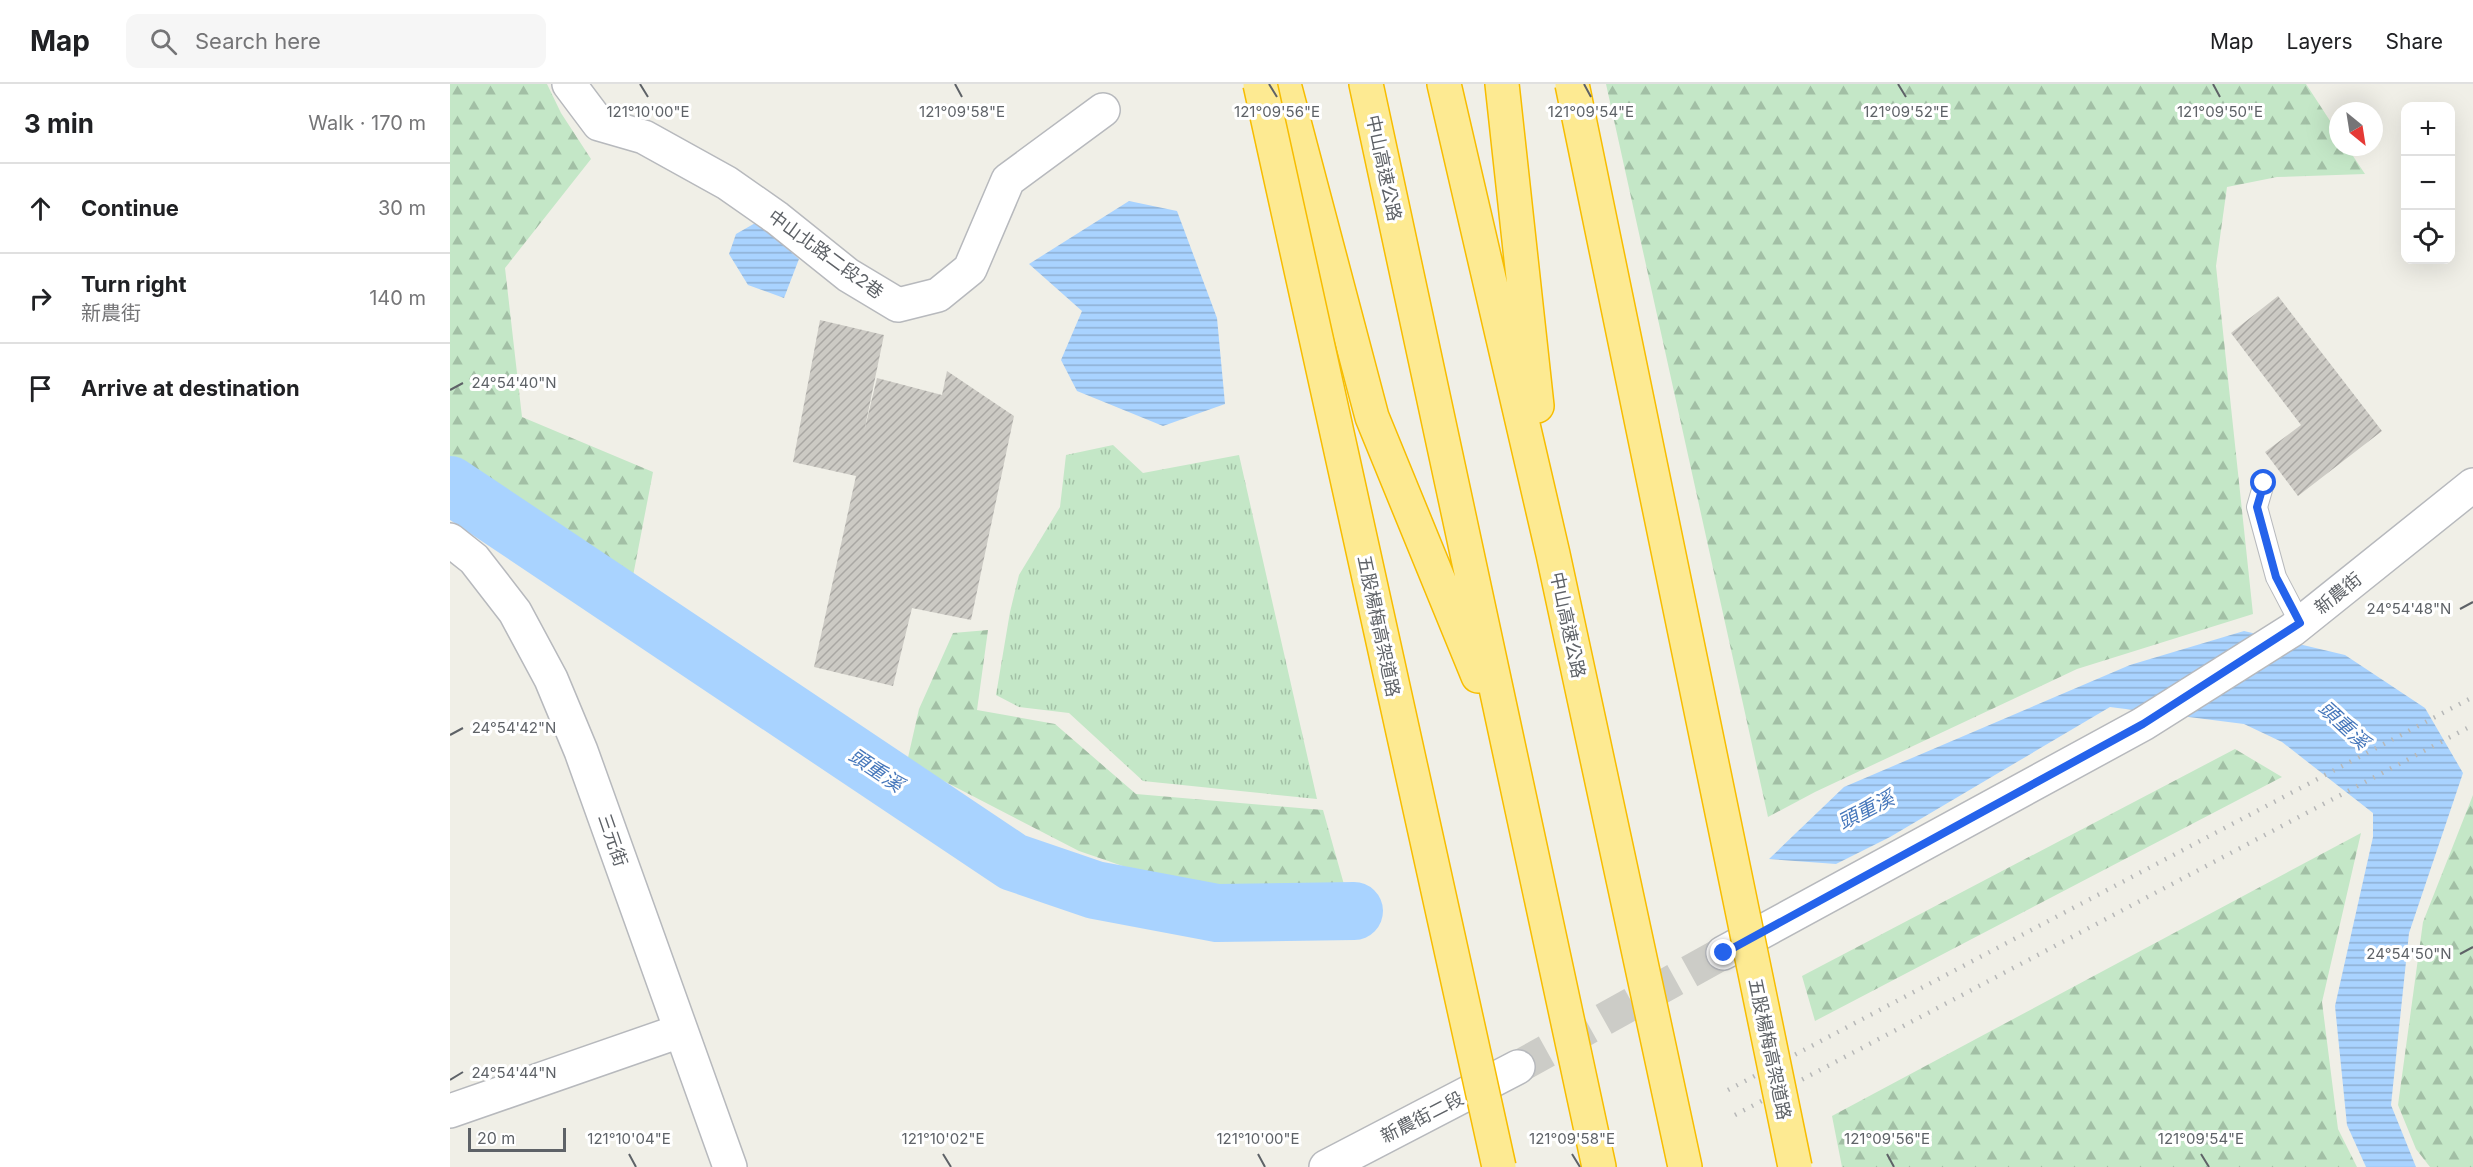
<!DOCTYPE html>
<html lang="en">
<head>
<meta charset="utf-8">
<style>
  body { margin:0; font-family:Inter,"Noto Sans TC",sans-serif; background:#f6f6f6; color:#202124 }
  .controls { position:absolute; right:18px; top:18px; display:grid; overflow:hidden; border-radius:12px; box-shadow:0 6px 24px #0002 }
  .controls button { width:54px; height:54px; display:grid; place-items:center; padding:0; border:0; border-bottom:2px solid #e0e0e0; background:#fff; color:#202124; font:30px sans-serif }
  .compass { position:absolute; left:1879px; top:18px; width:54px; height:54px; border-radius:50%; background:#fff; box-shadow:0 6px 24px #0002; rotate:150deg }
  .scale { position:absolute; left:18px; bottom:15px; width:98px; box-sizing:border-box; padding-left:6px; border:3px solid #5e6267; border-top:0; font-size:16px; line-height:21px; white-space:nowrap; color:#5e6267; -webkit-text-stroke:4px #fff; paint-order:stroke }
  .stop { position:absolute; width:18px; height:18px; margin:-14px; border:4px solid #2563eb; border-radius:50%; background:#fff }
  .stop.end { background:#2563eb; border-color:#fff; box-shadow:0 2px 6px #0008 }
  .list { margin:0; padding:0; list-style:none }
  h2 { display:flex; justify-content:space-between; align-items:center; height:78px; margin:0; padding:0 24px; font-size:26px }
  h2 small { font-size:20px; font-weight:400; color:#757577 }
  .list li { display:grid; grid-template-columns:39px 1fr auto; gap:18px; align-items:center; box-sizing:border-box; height:90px; padding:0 24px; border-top:2px solid #e0e0e0 }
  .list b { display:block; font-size:22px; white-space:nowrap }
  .list p { margin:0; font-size:20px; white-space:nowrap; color:#757577 }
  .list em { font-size:20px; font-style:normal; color:#757577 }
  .icon { flex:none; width:33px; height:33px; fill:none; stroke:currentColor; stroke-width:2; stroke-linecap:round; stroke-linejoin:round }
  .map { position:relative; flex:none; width:2023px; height:1083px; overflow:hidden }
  header { display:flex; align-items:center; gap:36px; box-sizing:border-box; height:84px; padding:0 30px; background:#fff; border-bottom:2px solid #e0e0e0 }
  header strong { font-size:28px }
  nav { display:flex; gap:33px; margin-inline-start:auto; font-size:21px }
  .search { width:420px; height:54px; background:#f6f6f6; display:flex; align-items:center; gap:15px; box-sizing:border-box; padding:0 21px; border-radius:12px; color:#757577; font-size:22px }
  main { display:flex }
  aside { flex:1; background:#fff }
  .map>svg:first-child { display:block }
</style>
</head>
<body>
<header>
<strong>Map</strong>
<div class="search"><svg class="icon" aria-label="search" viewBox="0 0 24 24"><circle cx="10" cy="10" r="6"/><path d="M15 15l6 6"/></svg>Search here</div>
<nav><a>Map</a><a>Layers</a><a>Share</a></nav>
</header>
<main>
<aside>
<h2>3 min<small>Walk · 170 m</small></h2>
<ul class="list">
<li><svg class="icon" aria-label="ahead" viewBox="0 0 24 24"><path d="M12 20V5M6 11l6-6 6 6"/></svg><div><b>Continue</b></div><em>30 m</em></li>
<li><svg class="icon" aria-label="right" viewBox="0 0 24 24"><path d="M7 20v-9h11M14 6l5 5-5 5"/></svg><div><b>Turn right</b><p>新農街</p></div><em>140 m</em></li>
<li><svg class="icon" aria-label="arrive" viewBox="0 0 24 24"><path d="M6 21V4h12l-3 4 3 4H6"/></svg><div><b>Arrive at destination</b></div></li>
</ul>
</aside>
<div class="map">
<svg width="2023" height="1083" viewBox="0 0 2023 1083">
  <defs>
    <pattern id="grass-tufts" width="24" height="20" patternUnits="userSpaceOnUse" patternTransform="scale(1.5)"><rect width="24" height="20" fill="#c4e7c7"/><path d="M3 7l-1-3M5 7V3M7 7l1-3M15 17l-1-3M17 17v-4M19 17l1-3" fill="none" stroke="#a2bfa5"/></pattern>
    <pattern id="forest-firs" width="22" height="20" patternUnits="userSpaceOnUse" patternTransform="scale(1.5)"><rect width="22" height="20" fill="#c4e7c7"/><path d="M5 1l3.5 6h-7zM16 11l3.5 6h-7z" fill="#a2bfa5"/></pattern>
    <pattern id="water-rules" width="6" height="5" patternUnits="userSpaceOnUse" patternTransform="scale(1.5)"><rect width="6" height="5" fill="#a9d3ff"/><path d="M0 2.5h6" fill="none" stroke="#8dafd2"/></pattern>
    <pattern id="building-hatch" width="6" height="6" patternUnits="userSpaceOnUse" patternTransform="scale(1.5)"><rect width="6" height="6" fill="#cccac4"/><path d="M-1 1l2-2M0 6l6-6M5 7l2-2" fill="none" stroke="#a9a7a3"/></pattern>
  </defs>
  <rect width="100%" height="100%" fill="#f0efe7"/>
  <!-- grass -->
  <path fill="url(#grass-tufts)" d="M 663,361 L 693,389 L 789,371 L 867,715 L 693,697 L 619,629 L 569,623 L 546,611 L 560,528 L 569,491 L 610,423 L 616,371 Z"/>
  <!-- forest -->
  <path fill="url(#forest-firs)" d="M 0,0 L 97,0 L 111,29 L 141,75 L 55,184 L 72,333 L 203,388 L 183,492 L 0,372 Z
    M 1156,0 L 1856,0 L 1888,49 L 1888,63 L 1897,63 L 1915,90 L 1827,93 L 1777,103 L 1766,182 L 1803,530 L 1627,585 L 1365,708 L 1318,733 Z
    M 538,546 L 527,626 L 605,640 L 686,710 L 873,726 L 895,804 L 734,803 L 629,767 L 457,678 L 469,625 L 503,549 Z
    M 1785,665 L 1832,693 L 1365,937 L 1352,892 Z
    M 2023,711 L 2023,1083 L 1980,1083 L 1966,1065 L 1948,1021 L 1973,838 Z
    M 1911,749 L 1872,918 L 1888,1045 L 1907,1083 L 1392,1083 L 1382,1032 Z"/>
  <!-- water -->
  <path fill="url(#water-rules)" d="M 679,117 L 727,127 L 767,234 L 775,320 L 713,342 L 627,307 L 611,276 L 632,227 L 579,180 Z
    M 307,138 L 349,175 L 334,214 L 298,201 L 279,170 L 286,150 Z
    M 1794,547 L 1895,571 L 1975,624 L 2013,689 L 1959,849 L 1941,1021 L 1966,1083 L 1916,1083 L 1897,1041 L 1885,922 L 1923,753 L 1923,729 L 1832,658 L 1794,640 L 1660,623 L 1440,753 L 1386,780 L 1319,775 L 1394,703 L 1680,581 Z"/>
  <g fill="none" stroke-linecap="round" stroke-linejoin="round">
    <!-- river -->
    <path stroke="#a9d3ff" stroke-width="58" d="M 0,401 L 563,778 L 645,806 L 767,829 L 904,827"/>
  </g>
  <!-- building -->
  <path fill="url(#building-hatch)" d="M 1828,212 L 1932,347 L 1848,412 L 1815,368 L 1851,341 L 1781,249 Z
    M 370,236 L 434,251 L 414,348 L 427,294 L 492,311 L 497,287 L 564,332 L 521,536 L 462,524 L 443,602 L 364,583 L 406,392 L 343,378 Z"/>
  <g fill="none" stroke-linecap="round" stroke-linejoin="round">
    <!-- tertiary-tunnel -->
    <path stroke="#ccccc7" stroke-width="33" stroke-dasharray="33 16" stroke-linecap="butt" d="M 1068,983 L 1273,869"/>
    <defs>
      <path id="service" d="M 1814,399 L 1807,423 L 1826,493 L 1850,539"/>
      <path id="minor" d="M 119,0 L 149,40 L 194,53 L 277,99 L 327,134 L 398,191 L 448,221 L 488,211 L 520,185 L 558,96 L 653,26
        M 0,456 L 24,475 L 65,528 L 101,595 L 131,667 L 280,1083
        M 0,1027 L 230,947"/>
      <path id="tertiary" d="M 1273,869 L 1693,640 L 1842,546 L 2023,401
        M 876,1083 L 1068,983"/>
      <path id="motorway" d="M 834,0 L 922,333 L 1028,592
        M 916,0 L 1149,1083
        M 994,0 L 1103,470 L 1235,1083
        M 1052,0 L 1087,322"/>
    </defs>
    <!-- service casing -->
    <use href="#service" stroke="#b7b9bd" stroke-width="22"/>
    <!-- minor casing -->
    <use href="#minor" stroke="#b7b9bd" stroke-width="36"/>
    <!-- tertiary casing -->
    <use href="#tertiary" stroke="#b7b9bd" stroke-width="36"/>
    <!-- motorway casing -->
    <use href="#motorway" stroke="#f7bd01" stroke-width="36"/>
    <!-- service -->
    <use href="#service" stroke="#fff" stroke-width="20"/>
    <!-- minor -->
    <use href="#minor" stroke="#fff" stroke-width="33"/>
    <!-- tertiary -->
    <use href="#tertiary" stroke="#fff" stroke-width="33"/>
    <!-- motorway -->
    <use href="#motorway" stroke="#fdea92" stroke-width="33"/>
    <!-- rail -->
    <path stroke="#b7b8b8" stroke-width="4.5" stroke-dasharray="1.5 8" stroke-linecap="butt" d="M 1278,1006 L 2023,613
      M 1285,1031 L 2023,641"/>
    <defs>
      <path id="motorway-bridge" d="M 810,0 L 1049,1083
        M 1122,0 L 1345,1083"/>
    </defs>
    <!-- motorway-bridge casing -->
    <use href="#motorway-bridge" stroke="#f7bd01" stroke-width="36" stroke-linecap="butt"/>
    <!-- motorway-bridge -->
    <use href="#motorway-bridge" stroke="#fdea92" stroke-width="33"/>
  </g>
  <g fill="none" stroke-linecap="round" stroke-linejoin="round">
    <!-- route -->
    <path stroke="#2563eb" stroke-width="8" d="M 1274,869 L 1693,640 L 1850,539 L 1826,493 L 1807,423 L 1814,399"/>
  </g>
  <!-- ticks -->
  <path fill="none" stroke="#5e6267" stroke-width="2" d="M 190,0 L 198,13M 505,0 L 512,13M 819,0 L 827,13M 1134,0 L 1141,13M 1448,0 L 1456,13M 1763,0 L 1770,13M 0,306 L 13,299M 2010,525 L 2023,518M 0,651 L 13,644M 2010,870 L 2023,863M 0,996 L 13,988M 179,1070 L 186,1083M 493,1070 L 501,1083M 808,1070 L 815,1083M 1122,1070 L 1130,1083M 1437,1070 L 1444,1083M 1751,1070 L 1759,1083"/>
  <g text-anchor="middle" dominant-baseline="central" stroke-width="6" stroke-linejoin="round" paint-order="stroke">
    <!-- street labels -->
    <g font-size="18" fill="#5e6267" stroke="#fff">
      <text transform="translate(934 84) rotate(78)">中山高速公路</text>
      <text transform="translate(376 170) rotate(36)">中山北路二段2巷</text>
      <text transform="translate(1888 509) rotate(-39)">新農街</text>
      <text transform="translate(1118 541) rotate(78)">中山高速公路</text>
      <text transform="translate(929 542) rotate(78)">五股楊梅高架道路</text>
      <text transform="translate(163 756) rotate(71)">三元街</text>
      <text transform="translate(1320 965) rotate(78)">五股楊梅高架道路</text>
      <text transform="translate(972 1033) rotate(-27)">新農街二段</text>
    </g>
    <!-- water labels -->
    <g font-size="20" font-style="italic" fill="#4677bb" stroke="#fff">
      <text transform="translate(1894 641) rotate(43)">頭重溪</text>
      <text transform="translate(426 686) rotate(34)">頭重溪</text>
      <text transform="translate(1416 726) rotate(-27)">頭重溪</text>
    </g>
  </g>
  <g font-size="15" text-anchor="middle" fill="#5e6267" stroke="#fff" stroke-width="6" stroke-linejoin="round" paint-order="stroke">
    <text x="1456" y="33">121°09'52"E</text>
    <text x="1770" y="33">121°09'50"E</text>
    <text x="198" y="33">121°10'00"E</text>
    <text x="512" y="33">121°09'58"E</text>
    <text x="827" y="33">121°09'56"E</text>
    <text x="1141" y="33">121°09'54"E</text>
    <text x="64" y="304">24°54'40"N</text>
    <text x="1959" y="530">24°54'48"N</text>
    <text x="64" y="649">24°54'42"N</text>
    <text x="1959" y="875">24°54'50"N</text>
    <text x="64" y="994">24°54'44"N</text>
    <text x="179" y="1060">121°10'04"E</text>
    <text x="493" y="1060">121°10'02"E</text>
    <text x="808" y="1060">121°10'00"E</text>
    <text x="1122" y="1060">121°09'58"E</text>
    <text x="1437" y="1060">121°09'56"E</text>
    <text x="1751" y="1060">121°09'54"E</text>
  </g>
</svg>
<div class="controls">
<button>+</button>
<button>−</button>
<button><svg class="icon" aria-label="locate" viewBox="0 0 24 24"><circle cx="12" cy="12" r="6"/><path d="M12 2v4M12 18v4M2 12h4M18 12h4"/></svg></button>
</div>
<svg class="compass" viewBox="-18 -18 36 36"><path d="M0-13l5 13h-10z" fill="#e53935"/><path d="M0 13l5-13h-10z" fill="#757577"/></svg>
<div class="scale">20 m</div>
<div class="stop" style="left:1814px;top:399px"></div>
<div class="stop end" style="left:1274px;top:869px"></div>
</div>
</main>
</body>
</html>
